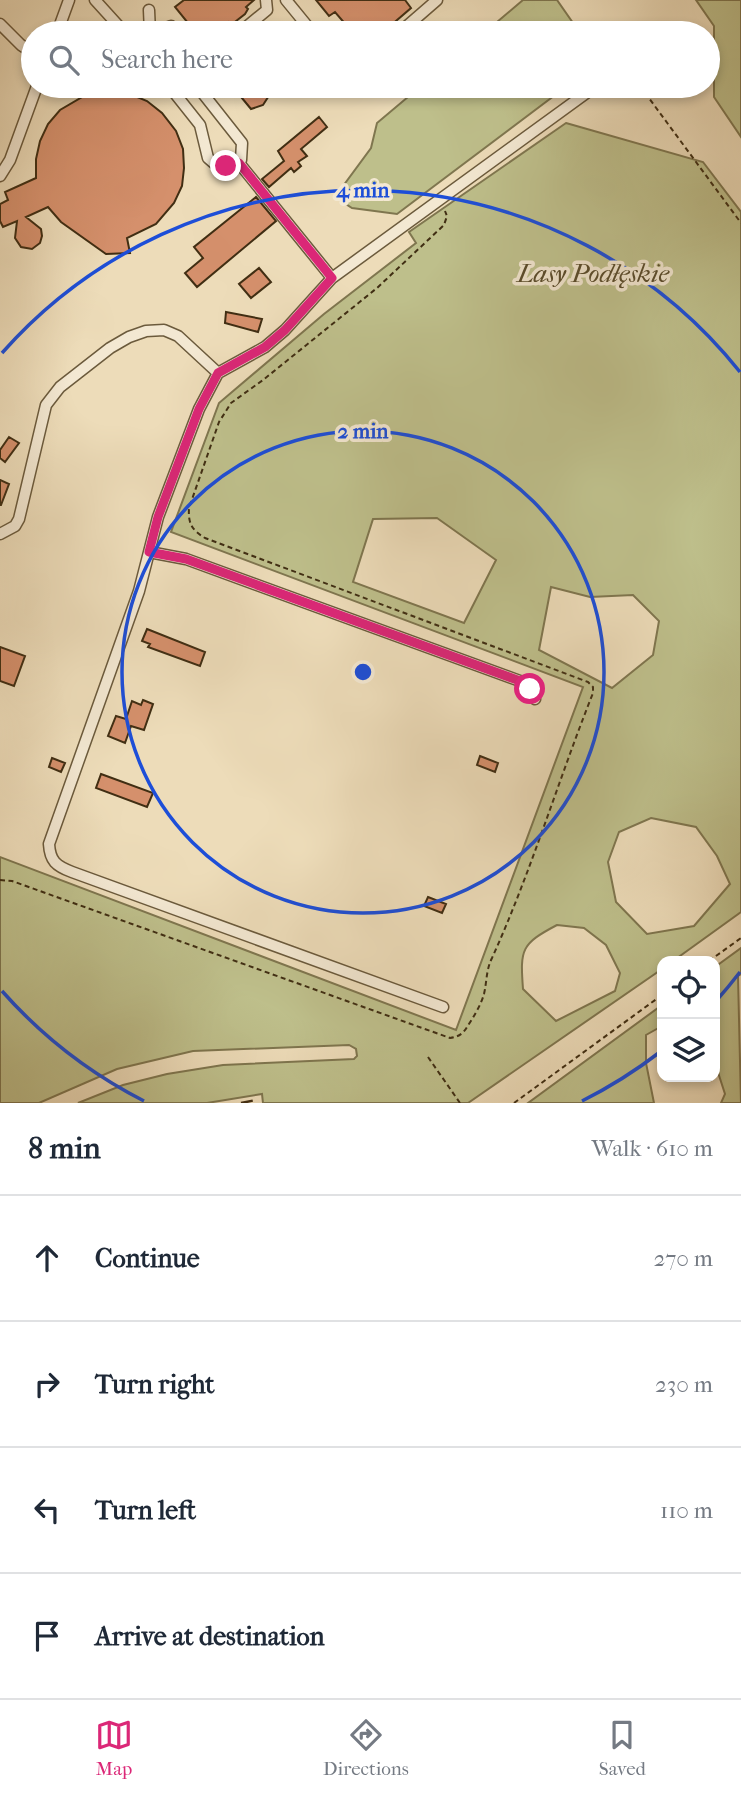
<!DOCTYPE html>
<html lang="en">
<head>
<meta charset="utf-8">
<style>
  body { margin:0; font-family:"IM FELL French Canon",serif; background:#f2f2f3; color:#1f2937 }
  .controls { position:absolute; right:21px; bottom:21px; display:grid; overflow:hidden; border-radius:14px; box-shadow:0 4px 10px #0003 }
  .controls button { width:63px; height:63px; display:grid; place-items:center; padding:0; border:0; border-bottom:2px solid #e0e1e3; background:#fff; color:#1f2937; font:35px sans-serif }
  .stop { position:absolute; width:21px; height:21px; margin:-16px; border:5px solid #db2777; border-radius:50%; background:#fff }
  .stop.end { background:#db2777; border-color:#fff; box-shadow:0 2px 7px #0008 }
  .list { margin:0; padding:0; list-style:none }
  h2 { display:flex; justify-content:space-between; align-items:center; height:91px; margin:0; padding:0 28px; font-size:30px }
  h2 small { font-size:23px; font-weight:400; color:#747a83 }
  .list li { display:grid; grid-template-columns:46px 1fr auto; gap:21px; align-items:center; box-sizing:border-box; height:126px; padding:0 28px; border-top:2px solid #e0e1e3 }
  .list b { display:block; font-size:26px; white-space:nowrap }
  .list em { font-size:23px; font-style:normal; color:#747a83 }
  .icon { flex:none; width:38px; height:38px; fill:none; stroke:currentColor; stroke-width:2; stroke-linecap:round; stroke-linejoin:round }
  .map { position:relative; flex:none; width:741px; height:1103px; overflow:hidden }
  .search { position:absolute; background:#fff; box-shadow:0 4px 10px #0003; left:21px; right:21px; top:21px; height:77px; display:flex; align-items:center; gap:18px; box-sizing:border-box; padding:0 24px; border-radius:38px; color:#747a83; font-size:26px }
  .sheet { height:595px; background:#fff }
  nav { display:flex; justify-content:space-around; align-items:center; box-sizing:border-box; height:98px; border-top:2px solid #e0e1e3; background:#fff; font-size:19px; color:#747a83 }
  nav a { display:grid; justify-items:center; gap:4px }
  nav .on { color:#db2777 }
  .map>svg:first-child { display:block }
</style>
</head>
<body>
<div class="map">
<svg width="741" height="1103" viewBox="0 0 741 1103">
  <rect width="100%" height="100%" fill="#eddcb9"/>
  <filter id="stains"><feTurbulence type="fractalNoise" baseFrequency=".00286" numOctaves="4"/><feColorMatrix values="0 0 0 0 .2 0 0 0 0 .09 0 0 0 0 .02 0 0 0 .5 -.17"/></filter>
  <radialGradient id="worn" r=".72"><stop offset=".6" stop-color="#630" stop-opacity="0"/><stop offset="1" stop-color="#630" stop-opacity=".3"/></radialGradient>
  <!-- green -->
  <path fill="#bebf8b" stroke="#7f764f" stroke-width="2" fill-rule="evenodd" d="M 523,0 L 557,0 L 580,33 L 484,33 Z
    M 696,0 L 741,0 L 741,137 L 714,97 L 714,26 Z
    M 421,86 L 567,86 L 397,214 L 352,208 L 335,197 L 371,148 L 377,123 Z
    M 566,123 L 703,162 L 741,212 L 741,912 L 673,961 L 662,961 L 662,969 L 468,1103 L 263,1103 L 262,1094 L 207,1103 L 78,1103 L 123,1085 L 167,1074 L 223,1065 L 354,1059 L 357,1056 L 356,1049 L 349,1045 L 193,1051 L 117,1069 L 39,1103 L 0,1103 L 0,857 L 456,1030 L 583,687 L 171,532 L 219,403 L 324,314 L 416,243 L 409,232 ZM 437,518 L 496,560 L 464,623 L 353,582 L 373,519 ZM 551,587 L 590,597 L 633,595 L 659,621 L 653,655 L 612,688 L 539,650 ZM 651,818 L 696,827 L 717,856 L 730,884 L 694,926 L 647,934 L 616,902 L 608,862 L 619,832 ZM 557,925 L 584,928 L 606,945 L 620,973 L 615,991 L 556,1021 L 523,989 C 520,949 521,944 557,925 Z
    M 741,948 L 741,974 L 738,976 L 741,1103 L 721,1103 L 725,1094 L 715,1063 L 715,967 Z
    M 662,1005 L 662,1026 L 646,1035 L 646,1063 L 654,1103 L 528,1103 Z"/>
  <!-- building -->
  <path fill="#d5906c" stroke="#402e13" stroke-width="2" d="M 184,0 L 254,0 L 246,7 L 248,9 L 245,14 L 231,25 L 228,22 L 214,33 L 196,33 L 175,7 Z
    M 316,0 L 405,0 L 411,8 L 382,33 L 353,33 L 335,12 L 329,16 Z
    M 232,86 L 263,86 L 270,94 L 263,105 L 251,109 Z
    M 112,91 L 130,94 L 147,101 L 162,113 L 176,131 L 183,149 L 184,168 L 182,186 L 174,203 L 156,224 L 127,238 L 130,253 L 106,254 L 61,222 L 48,207 L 26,217 L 41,229 L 42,236 L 40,243 L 32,249 L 21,247 L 15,238 L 17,221 L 3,227 L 0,221 L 0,204 L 8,200 L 5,192 L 36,178 L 36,159 L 40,141 L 48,124 L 60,110 L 84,96 Z
    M 319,117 L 327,127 L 301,149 L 307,156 L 298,162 L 301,166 L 294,172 L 291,168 L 269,187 L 262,179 L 284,161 L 278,151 Z
    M 256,197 L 276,221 L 197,287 L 185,273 L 203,258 L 194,247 Z
    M 259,268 L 271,282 L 251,298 L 239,284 Z
    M 226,312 L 262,319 L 258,332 L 225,323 Z
    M 9,437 L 19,443 L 5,462 L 0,458 L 0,450 Z
    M 0,480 L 9,484 L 1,505 L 0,505 Z
    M 147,629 L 205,652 L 200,666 L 148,647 L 150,644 L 142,641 Z
    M 0,647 L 25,656 L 14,686 L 0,681 Z
    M 143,700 L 153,704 L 144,730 L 131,726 L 125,743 L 108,736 L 116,716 L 126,719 L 132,701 L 141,705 Z
    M 480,756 L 498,763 L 495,772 L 477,765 Z
    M 52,758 L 65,763 L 61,772 L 49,767 Z
    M 101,774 L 153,793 L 147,807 L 96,788 Z
    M 428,897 L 446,904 L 442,913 L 424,906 Z"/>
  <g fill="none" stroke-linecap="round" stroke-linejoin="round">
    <defs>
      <path id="minor" d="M 95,0 L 125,33
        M 286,0 L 313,33
        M 149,10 L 150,33
        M 0,24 L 21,45 L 33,53
        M 57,33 L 69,0
        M 152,33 L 171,26
        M 239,33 L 267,10 L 266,0
        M 399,33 L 437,0
        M 169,86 L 200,125 L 208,158 L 215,164 L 235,165 L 241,160 L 242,143 L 197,86
        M 239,163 L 332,278
        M 0,176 L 10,160 L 37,86
        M 218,373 L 265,347 L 285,330 L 332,278 L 596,86
        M 0,534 L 15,526 L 19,519 L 46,405 L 60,387 L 110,348 L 129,337 L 146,331 L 164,330 L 178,336 L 218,373 L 199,409 L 158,517 L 139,591 L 49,844 C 50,861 56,866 72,872 L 443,1007
        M 149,552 L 186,559 L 520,681 L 530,689 L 535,699"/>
    </defs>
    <!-- minor casing -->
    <use href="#minor" stroke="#6b5a3c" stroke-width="13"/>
    <!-- path -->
    <path stroke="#402e13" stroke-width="2" stroke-dasharray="5 3.5" stroke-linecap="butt" d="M 640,86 L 741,223
      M 0,880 L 12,881 L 450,1038 C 458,1037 463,1034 467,1027 C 473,1018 481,1005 484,994 C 487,981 486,970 492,958 C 531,872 558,781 593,693 L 593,687 L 588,682 L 205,538 C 192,530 188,524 189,508 L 219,422 L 231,403 L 263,380 L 377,288 L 444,225 L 447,216 L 445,211
      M 709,961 L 741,938
      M 428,1057 L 460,1103
      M 514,1103 L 662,995"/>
    <!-- minor -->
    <use href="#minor" stroke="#f3e8d2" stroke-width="10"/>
    <!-- rail -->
    <path stroke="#402e13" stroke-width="2.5" stroke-dasharray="12 12" stroke-linecap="butt" d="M 241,1103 L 256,1100"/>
  </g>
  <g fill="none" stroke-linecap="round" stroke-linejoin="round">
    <!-- route -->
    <path stroke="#db2777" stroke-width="9" d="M 226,166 L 239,163 L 332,278 L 285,330 L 265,347 L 218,373 L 199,409 L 158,517 L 149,552 L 186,559 L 520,681 L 530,689"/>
  </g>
  <!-- distance rings -->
  <g fill="none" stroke="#1d4ed8" stroke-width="3.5">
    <circle cx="363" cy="672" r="241"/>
    <path d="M740 972A482 482 0 0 1 716 1001M660 1052A482 482 0 0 1 582 1101M144 1101A482 482 0 0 1 2 991M2 353A482 482 0 0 1 740 372"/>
  </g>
  <g text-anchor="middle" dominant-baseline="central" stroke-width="7" stroke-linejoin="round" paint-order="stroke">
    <!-- park labels -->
    <g font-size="26" font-style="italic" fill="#594b2b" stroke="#f3e8d2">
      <text x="593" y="273">Lasy Podłęskie</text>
    </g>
  </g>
  <circle cx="363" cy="672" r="10" fill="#1d4ed8" stroke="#f3e8d2" stroke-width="3.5"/>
  <g font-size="21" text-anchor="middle" font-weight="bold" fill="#1d4ed8" stroke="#f3e8d2" stroke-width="7" stroke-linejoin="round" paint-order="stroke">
    <text x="363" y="197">4 min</text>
    <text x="363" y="438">2 min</text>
  </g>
  <rect width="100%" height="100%" filter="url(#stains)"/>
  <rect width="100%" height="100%" fill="url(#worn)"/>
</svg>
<div class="controls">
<button><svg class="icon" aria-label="locate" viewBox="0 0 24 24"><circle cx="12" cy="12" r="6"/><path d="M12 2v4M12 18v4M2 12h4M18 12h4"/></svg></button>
<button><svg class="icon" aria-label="layers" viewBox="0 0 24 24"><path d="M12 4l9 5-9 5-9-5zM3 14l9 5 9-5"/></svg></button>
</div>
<div class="stop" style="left:530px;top:689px"></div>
<div class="stop end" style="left:226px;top:166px"></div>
<div class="search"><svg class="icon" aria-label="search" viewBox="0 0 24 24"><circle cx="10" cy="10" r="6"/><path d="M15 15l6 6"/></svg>Search here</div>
</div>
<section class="sheet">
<h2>8 min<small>Walk · 610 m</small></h2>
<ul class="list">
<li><svg class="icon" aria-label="ahead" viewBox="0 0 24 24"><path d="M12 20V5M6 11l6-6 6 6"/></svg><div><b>Continue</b></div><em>270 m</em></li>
<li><svg class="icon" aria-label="right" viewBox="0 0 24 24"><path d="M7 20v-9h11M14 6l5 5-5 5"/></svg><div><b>Turn right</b></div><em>230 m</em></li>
<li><svg class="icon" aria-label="left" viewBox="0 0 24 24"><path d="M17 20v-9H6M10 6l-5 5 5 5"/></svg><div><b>Turn left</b></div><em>110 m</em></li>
<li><svg class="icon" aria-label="arrive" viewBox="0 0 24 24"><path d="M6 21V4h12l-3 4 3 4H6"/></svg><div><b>Arrive at destination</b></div></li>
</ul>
</section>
<nav>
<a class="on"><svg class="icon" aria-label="map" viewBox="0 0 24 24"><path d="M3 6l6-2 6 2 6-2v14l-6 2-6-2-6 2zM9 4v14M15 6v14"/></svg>Map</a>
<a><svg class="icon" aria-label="directions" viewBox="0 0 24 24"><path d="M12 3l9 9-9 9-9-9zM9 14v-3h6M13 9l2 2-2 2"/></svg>Directions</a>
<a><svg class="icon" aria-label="saved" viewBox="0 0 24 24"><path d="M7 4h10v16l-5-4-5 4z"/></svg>Saved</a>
</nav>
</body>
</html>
